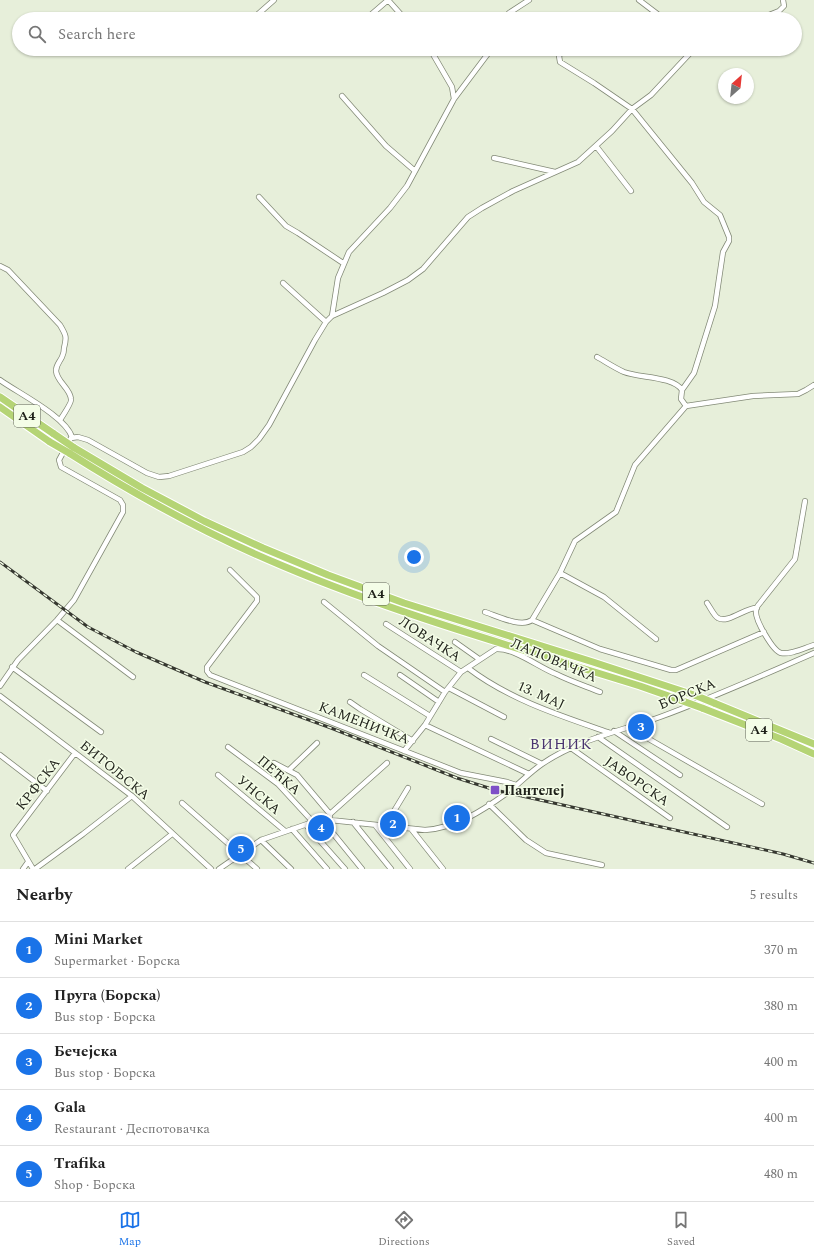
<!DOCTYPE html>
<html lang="en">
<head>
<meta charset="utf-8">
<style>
  body { margin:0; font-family:Spectral,serif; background:#f6f6f6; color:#222 }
  .compass { position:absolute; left:718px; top:68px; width:36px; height:36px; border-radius:50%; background:#fff; box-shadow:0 1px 3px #0004; rotate:27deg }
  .you { position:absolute; left:414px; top:557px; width:14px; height:14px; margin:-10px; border:3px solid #fff; border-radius:50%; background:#1a73e8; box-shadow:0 0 0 6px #1a73e833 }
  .badge { display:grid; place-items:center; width:26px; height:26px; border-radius:50%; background:#1a73e8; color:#fff; font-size:13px; font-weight:700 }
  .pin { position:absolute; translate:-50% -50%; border:2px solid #fff; box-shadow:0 1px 4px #0006 }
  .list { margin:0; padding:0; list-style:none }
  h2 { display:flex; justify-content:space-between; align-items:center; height:52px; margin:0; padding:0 16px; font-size:17px }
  h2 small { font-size:13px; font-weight:400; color:#767676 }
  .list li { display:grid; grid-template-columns:26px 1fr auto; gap:12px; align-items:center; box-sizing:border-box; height:56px; padding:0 16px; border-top:1px solid #e0e0e0 }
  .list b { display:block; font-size:15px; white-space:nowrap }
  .list p { margin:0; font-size:13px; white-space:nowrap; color:#767676 }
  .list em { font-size:13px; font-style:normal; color:#767676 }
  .icon { flex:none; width:22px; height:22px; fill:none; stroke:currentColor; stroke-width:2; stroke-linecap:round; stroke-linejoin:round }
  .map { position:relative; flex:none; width:814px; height:869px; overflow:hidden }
  .search { position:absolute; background:#fff; box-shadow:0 1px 3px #0004; left:12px; right:12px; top:12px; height:44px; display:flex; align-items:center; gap:10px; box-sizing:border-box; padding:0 14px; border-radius:22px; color:#767676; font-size:15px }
  .sheet { height:332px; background:#fff }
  nav { display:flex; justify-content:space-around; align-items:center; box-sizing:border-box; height:56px; border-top:1px solid #e0e0e0; background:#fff; font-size:11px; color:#767676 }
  nav a { display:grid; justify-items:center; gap:2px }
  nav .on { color:#1a73e8 }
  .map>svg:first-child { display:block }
</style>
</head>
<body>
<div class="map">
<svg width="814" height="869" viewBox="0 0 814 869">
  <rect width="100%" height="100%" fill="#e7efda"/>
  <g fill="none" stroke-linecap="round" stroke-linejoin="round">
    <defs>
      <path id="minor" d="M 388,0 L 405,19
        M 639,0 L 664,19
        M 257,19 L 257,15 L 274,0
        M 366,19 L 388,0
        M 503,19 L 509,13 L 529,0
        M 759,19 L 779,11 L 784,6 L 783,0
        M 277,49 L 282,49
        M 430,49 L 452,87 L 454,99
        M 564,49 L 559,56 L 560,62 L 594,83 L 632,109 L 692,183 L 704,202 L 720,215 L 729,237 L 729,241 L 723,252 L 715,306 L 694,373 L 682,390 L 681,399 L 686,406
        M 342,96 L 386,146 L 415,171
        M 596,146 L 631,191
        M 494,158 L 555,172
        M 259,197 L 286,226 L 298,233 L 343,263
        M 0,266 L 8,270 L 60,325 C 66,335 67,337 64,348 C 64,351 63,355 62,357 C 59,363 56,365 56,371 C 57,382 70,388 71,399 C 72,402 62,417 60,420
        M 283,283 L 326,322
        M 332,316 L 338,278 L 349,252 L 390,208 L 407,186 L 454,99 L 487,55 L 491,49
        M 597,357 C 606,362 615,368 624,372 C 639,378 673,376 682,390
        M 0,380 C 18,393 65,416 72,437
        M 805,501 L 795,559 L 760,603 C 758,605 756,609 756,611 C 755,620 773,651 781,653 C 791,655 804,648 814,645
        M 230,570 L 257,597 L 257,601 L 207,667 L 207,671 L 210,675 L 461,773 L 507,782 L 516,785
        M 560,573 L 604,597 L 656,639
        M 324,602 L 378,646 L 445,692
        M 707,603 C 710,607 714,616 718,618 C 728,624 746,607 757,608
        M 485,612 C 497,616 521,628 532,620
        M 57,620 L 133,677
        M 532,620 L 560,573 L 575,541 L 616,512 L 635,465 L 686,406 L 753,396 L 798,394 L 806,390 L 814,385
        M 532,620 L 600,649 L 671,670 L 676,670 L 764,632
        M 386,624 L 461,672
        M 455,642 L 479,659
        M 12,667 L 101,732
        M 468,668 C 510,700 561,716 610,733
        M 364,675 L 430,716
        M 400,675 L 439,702
        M 0,686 L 18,660 L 57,620 L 74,600 L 123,512 L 123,505 L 120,500 L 61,467 L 59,460 L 71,438 L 78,437 L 88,440 L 147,473 L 159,477 L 169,476 L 243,452 L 251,447 L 259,439 L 269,425 L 315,340 L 326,322 L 332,316 L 383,293 L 408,280 L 423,269 L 468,217 L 482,208 L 513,191 L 578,162 L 612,131 L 632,109 L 651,95 L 694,49
        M 449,688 L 504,717
        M 0,696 L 132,796 L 211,869
        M 350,702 L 360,709 L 413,741
        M 425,725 L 529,774
        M 628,727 L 762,804
        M 614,731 L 680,775
        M 598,737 L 727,827
        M 491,739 L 542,764
        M 228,747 L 278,784 L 313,822
        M 571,748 L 670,818
        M 404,751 L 425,725 L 445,692 L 461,672 L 496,649 C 515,648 538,667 556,674 C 570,681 585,686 600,692
        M 0,755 L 47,791
        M 274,763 L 297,775 L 330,814
        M 289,770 L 317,743
        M 218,775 L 285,831
        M 182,803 L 257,869
        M 489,804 L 526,840 L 546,853 L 602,865
        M 330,820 L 330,814 L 387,763
        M 323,821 L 362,869
        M 353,822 L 391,869
        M 306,825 L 345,869
        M 375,825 L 410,869
        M 385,826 L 408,788
        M 292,829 L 327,869
        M 412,830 L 443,869
        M 261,840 L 291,869
        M 23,869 L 28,862
        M 33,869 L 13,835 L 75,753
        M 35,869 L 83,834 L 132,796
        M 128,869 L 172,834
        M 219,869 L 261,840 L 313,822 L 330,820 L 425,830 C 456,828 482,811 507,793 C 519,784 529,773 542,764 C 577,740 620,731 660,717 C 712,698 763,675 814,653"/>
      <path id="highway" d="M 0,397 L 54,434
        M 0,407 L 50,442
        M 73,447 L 142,488 L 204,521 L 263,548 L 328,575 L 404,603 L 593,662 L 697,696
        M 69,453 C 137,496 208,535 283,566 C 399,615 521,649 640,686 L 680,700
        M 714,703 L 814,744
        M 702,708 L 781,739 L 814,754"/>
    </defs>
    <!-- minor casing -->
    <use href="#minor" stroke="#838a77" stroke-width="6"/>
    <!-- highway casing -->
    <use href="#highway" stroke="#fff" stroke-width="9"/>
    <!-- minor -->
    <use href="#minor" stroke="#fff" stroke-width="4.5"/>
    <!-- highway -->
    <use href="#highway" stroke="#b5d475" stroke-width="7"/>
    <defs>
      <path id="rail" d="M 0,562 L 88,627 L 136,652 L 205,682 L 331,728 L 457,778 L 495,790 L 783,854 L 814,863"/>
    </defs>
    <!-- rail casing -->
    <use href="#rail" stroke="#363830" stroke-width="3"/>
    <!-- rail -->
    <use href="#rail" stroke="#f4fde7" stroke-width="1.5" stroke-dasharray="4.5" stroke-linecap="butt"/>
    <defs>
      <path id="highway-bridge" d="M 54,434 L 73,447
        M 50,442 L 69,453
        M 697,696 L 714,703
        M 680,700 L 702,708"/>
    </defs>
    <!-- highway-bridge casing -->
    <use href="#highway-bridge" stroke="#fff" stroke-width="9" stroke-linecap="butt"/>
    <!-- highway-bridge -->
    <use href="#highway-bridge" stroke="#b5d475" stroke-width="7"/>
  </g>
  <!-- markers -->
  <rect fill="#7e4fc7" stroke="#f4fde7" stroke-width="1.5" x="490" y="785" width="10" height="10" rx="2"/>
  <g text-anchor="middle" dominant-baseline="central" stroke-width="3" stroke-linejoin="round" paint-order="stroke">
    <!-- shield labels -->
    <g fill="#f4fde7" stroke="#5e6257" stroke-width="1">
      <rect x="14" y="405" width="26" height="22" rx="3"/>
      <rect x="363" y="583" width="26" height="22" rx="3"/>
      <rect x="746" y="719" width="26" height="22" rx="3"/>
    </g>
    <g font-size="13" font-weight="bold" fill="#1e2019">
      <text x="27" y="416">A4</text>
      <text x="376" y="594">A4</text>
      <text x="759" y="730">A4</text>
    </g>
    <!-- street labels -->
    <g font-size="14" fill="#1e2019" stroke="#f4fde7">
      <text transform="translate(430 639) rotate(33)">ЛОВАЧКА</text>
      <text transform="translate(554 660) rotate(23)">ЛАПОВАЧКА</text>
      <text transform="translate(687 694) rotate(-22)">БОРСКА</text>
      <text transform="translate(541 695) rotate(24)">13. МАЈ</text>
      <text transform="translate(364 723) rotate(21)">КАМЕНИЧКА</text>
      <text transform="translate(115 770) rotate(39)">БИТОЉСКА</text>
      <text transform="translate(279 775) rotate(41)">ПЕЋКА</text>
      <text transform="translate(637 781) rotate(35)">ЈАВОРСКА</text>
      <text transform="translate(38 784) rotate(-52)">КРФСКА</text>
      <text transform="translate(259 795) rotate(40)">УНСКА</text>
    </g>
    <!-- poi labels -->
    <g font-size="14" font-weight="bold" fill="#1e2019" stroke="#f4fde7" text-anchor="start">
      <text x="504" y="790">Пантелеј</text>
    </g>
    <!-- neighbourhood labels -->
    <g font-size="15" letter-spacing="1" fill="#4a3470" stroke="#f4fde7">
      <text x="561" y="744">ВИНИК</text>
    </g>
  </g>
</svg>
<svg class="compass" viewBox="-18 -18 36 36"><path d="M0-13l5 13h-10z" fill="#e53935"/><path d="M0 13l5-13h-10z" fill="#767676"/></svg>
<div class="you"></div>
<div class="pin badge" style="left:457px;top:818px">1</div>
<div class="pin badge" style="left:393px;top:824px">2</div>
<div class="pin badge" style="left:641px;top:727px">3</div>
<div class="pin badge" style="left:321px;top:828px">4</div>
<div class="pin badge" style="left:241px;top:849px">5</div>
<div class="search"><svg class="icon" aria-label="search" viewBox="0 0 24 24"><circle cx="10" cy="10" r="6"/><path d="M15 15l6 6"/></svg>Search here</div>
</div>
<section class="sheet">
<h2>Nearby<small>5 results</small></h2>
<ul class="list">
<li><span class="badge">1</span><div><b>Mini Market</b><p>Supermarket · Борска</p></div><em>370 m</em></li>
<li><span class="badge">2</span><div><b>Пруга (Борска)</b><p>Bus stop · Борска</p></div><em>380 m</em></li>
<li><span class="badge">3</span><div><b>Бечејска</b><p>Bus stop · Борска</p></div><em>400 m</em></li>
<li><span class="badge">4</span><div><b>Gala</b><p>Restaurant · Деспотовачка</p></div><em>400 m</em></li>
<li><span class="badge">5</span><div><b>Trafika</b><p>Shop · Борска</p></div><em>480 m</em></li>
</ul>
</section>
<nav>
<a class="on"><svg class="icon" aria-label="map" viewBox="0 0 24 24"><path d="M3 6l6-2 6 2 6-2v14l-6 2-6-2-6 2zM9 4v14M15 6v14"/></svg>Map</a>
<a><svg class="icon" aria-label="directions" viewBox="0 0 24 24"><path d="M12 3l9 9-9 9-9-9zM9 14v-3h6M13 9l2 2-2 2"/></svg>Directions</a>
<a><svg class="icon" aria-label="saved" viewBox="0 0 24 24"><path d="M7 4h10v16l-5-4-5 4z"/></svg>Saved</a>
</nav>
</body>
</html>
